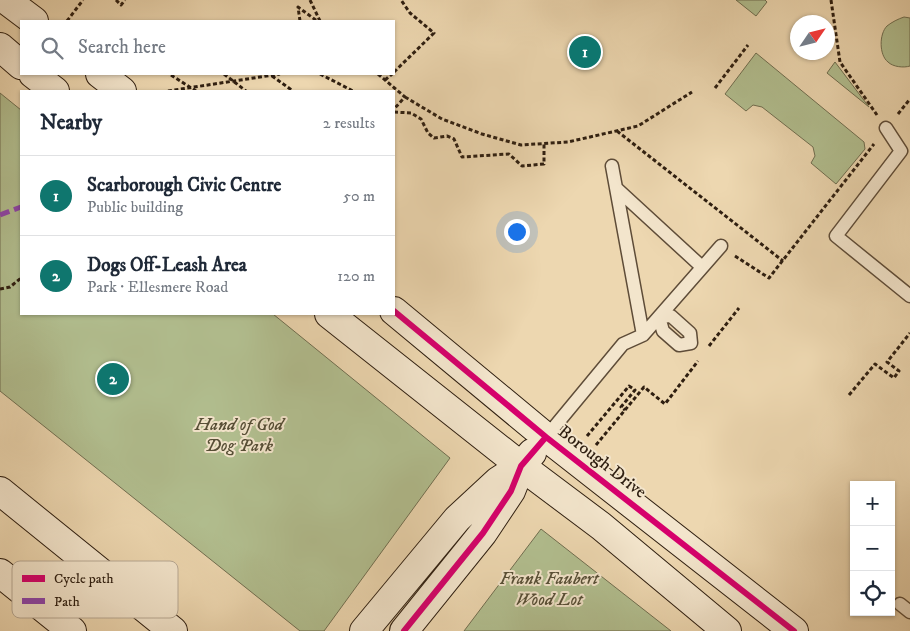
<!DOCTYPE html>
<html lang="en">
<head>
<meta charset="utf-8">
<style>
  body { margin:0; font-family:"IM FELL DW Pica",serif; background:#f6f6f7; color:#1f2937 }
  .controls { position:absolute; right:15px; bottom:15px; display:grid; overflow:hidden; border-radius:0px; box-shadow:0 1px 4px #0004 }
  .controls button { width:45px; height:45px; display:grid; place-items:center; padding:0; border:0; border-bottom:1px solid #e0e1e3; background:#fff; color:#1f2937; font:25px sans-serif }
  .compass { position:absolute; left:790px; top:15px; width:45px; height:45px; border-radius:50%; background:#fff; box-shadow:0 1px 4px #0004; rotate:55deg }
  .you { position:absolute; left:516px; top:231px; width:18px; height:18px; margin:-12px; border:4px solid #fff; border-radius:50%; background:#1a73e8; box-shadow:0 0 0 8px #1a73e833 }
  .badge { display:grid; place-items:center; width:32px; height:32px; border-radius:50%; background:#0f766e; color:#fff; font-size:16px; font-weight:700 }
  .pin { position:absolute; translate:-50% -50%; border:2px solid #fff; box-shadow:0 1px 5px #0006 }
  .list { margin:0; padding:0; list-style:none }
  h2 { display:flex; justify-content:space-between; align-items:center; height:65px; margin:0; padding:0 20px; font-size:21px }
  h2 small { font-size:16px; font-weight:400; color:#747a83 }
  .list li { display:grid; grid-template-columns:32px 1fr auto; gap:15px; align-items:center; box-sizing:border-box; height:80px; padding:0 20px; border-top:1px solid #e0e1e3 }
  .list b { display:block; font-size:19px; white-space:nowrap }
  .list p { margin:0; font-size:16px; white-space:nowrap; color:#747a83 }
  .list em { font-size:16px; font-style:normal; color:#747a83 }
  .icon { flex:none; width:28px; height:28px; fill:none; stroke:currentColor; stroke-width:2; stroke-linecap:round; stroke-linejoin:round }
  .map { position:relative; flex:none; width:910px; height:631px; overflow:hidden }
  .search { position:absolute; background:#fff; box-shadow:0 1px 4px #0004; left:20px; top:20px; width:375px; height:55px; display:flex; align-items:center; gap:12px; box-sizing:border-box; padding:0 18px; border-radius:0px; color:#747a83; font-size:19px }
  .panel { position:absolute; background:#fff; box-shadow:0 1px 4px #0004; left:20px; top:90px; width:375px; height:225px; border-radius:0px }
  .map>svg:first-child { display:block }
</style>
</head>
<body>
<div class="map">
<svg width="910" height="631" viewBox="0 0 910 631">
  <rect width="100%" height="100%" fill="#edd7b0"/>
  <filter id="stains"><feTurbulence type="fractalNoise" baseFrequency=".004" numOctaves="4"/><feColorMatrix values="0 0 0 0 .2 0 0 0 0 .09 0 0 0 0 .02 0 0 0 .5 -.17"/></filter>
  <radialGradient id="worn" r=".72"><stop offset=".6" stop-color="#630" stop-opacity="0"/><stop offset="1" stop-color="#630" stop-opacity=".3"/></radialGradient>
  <!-- green -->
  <path fill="#b2bf90" stroke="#706e50" d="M 736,0 L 765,0 L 767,2 L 756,16 Z
    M 904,17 L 910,18 L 910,66 C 904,68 893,67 888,62 C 879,55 879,34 887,26 C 892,22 898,19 904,17 Z
    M 756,53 L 864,142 L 865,149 L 836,184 L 811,163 L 815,156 L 813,147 L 762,107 L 753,105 L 746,111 L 725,94 Z
    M 835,62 L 869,107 L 827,73 Z
    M 0,93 L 21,110 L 21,314 L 273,314 L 450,458 L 324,631 L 300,631 L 0,391 Z
    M 541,529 L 671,631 L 464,631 Z"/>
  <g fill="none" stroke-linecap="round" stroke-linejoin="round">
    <defs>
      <path id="lane" d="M 886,128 L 901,151 L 836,236 L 910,296
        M 612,166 L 643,335
        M 616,188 L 702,267
        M 671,316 L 690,333 L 691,343 L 679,345 L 663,331 L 659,317 Z
        M 546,437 L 623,344 L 643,335 L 721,246
        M 900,604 L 910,612"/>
      <path id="secondary" d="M 6,0 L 34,21
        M 0,47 L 21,65
        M 33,74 L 55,91
        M 100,74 L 122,91
        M 394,311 L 546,437 L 794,631
        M 329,314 L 521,466 L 601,526 L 727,631
        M 0,491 L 173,631
        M 0,573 L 72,631
        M 364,631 L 457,519 L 498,481 L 521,466
        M 404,631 L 483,533 L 511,491 L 521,466 L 532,453"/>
    </defs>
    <!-- lane casing -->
    <use href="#lane" stroke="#5e4c38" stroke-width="15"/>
    <!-- secondary casing -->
    <use href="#secondary" stroke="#2e1e10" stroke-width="30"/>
    <!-- path -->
    <path stroke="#2e1e10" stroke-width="3" stroke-dasharray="4 2.5" stroke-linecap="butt" d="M 116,0 L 121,5 L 125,0
      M 310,0 L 320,21
      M 831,0 L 840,62 L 877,115
      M 67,21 L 83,0
      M 300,21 L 298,7 L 317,21
      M 394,72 L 434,33 L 410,13 L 401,0
      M 224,74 L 246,91
      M 320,74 L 353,91
      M 378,74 L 405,97 L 394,109
      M 171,75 L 196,91
      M 272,76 L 293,91
      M 385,80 L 392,74
      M 715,88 L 748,45
      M 168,91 L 280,74
      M 405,97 L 442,119 L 482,134 L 521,145 L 568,142 L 638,126 L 692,92
      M 394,112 L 411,113 L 421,119 L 428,133 L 434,138 L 447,136 L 454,139 L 462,157 L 509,154 L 522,166 L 544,164 L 544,144
      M 898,114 L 910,99
      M 617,131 L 783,261
      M 735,256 L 769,278 L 874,144
      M 0,289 L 10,287 L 21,278
      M 709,346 L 739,308
      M 849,395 L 875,364 L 894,378 L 899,371 L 887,362 L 910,333
      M 587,436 L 629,386 L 635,390 L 621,407 L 625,410
      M 596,445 L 644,387 L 665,404 L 698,361"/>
    <!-- lane -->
    <use href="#lane" stroke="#f3e5cc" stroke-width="12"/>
    <!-- secondary -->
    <use href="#secondary" stroke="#f3e5cc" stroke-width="28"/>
    <!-- quiet -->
    <path stroke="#8e44ad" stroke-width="5" stroke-dasharray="10 5" stroke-linecap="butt" d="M 0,215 L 21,207"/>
    <defs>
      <path id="cycleway" d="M 394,311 L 546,437 L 794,631
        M 404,631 L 483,533 L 511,491 L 521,466 L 546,437"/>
    </defs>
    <!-- cycleway casing -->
    <use href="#cycleway" stroke="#f3e5cc" stroke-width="9"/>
    <!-- cycleway -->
    <use href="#cycleway" stroke="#d6006c" stroke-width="6"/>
  </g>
  <g text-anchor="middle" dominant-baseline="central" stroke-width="4" stroke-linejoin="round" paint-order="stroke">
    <!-- park labels -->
    <g font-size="18" font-style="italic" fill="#564e36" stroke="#f3e5cc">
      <text x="239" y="425">Hand of God<tspan x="239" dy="21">Dog Park</tspan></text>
      <text x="549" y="579">Frank Faubert<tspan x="549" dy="21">Wood Lot</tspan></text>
    </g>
    <!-- street labels -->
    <g font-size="18" fill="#2e1e10" stroke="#f3e5cc">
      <text transform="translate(602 462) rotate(38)">Borough Drive</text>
    </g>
  </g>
  <!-- legend -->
  <rect x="12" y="561" width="166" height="57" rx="8" fill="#f3e5cc" stroke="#b8a994" stroke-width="1"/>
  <rect x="22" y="575" width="23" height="7" fill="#d6006c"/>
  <rect x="22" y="598" width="23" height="6" fill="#8e44ad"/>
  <g font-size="14" fill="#2e1e10">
    <text x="54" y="583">Cycle path</text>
    <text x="54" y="606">Path</text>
  </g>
  <rect width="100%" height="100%" filter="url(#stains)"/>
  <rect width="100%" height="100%" fill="url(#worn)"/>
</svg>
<div class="controls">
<button>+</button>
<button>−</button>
<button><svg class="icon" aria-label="locate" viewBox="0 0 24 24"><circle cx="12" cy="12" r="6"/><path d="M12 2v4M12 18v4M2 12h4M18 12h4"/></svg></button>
</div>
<svg class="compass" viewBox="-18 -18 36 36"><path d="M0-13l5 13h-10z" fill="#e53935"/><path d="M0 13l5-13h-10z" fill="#747a83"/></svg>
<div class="you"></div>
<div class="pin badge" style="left:585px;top:52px">1</div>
<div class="pin badge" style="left:113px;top:379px">2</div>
<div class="search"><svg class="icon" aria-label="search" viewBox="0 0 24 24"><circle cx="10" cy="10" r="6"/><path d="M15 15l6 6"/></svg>Search here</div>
<section class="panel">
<h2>Nearby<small>2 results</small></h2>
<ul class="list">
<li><span class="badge">1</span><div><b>Scarborough Civic Centre</b><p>Public building</p></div><em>50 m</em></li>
<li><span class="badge">2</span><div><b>Dogs Off-Leash Area</b><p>Park · Ellesmere Road</p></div><em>120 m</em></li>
</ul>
</section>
</div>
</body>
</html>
